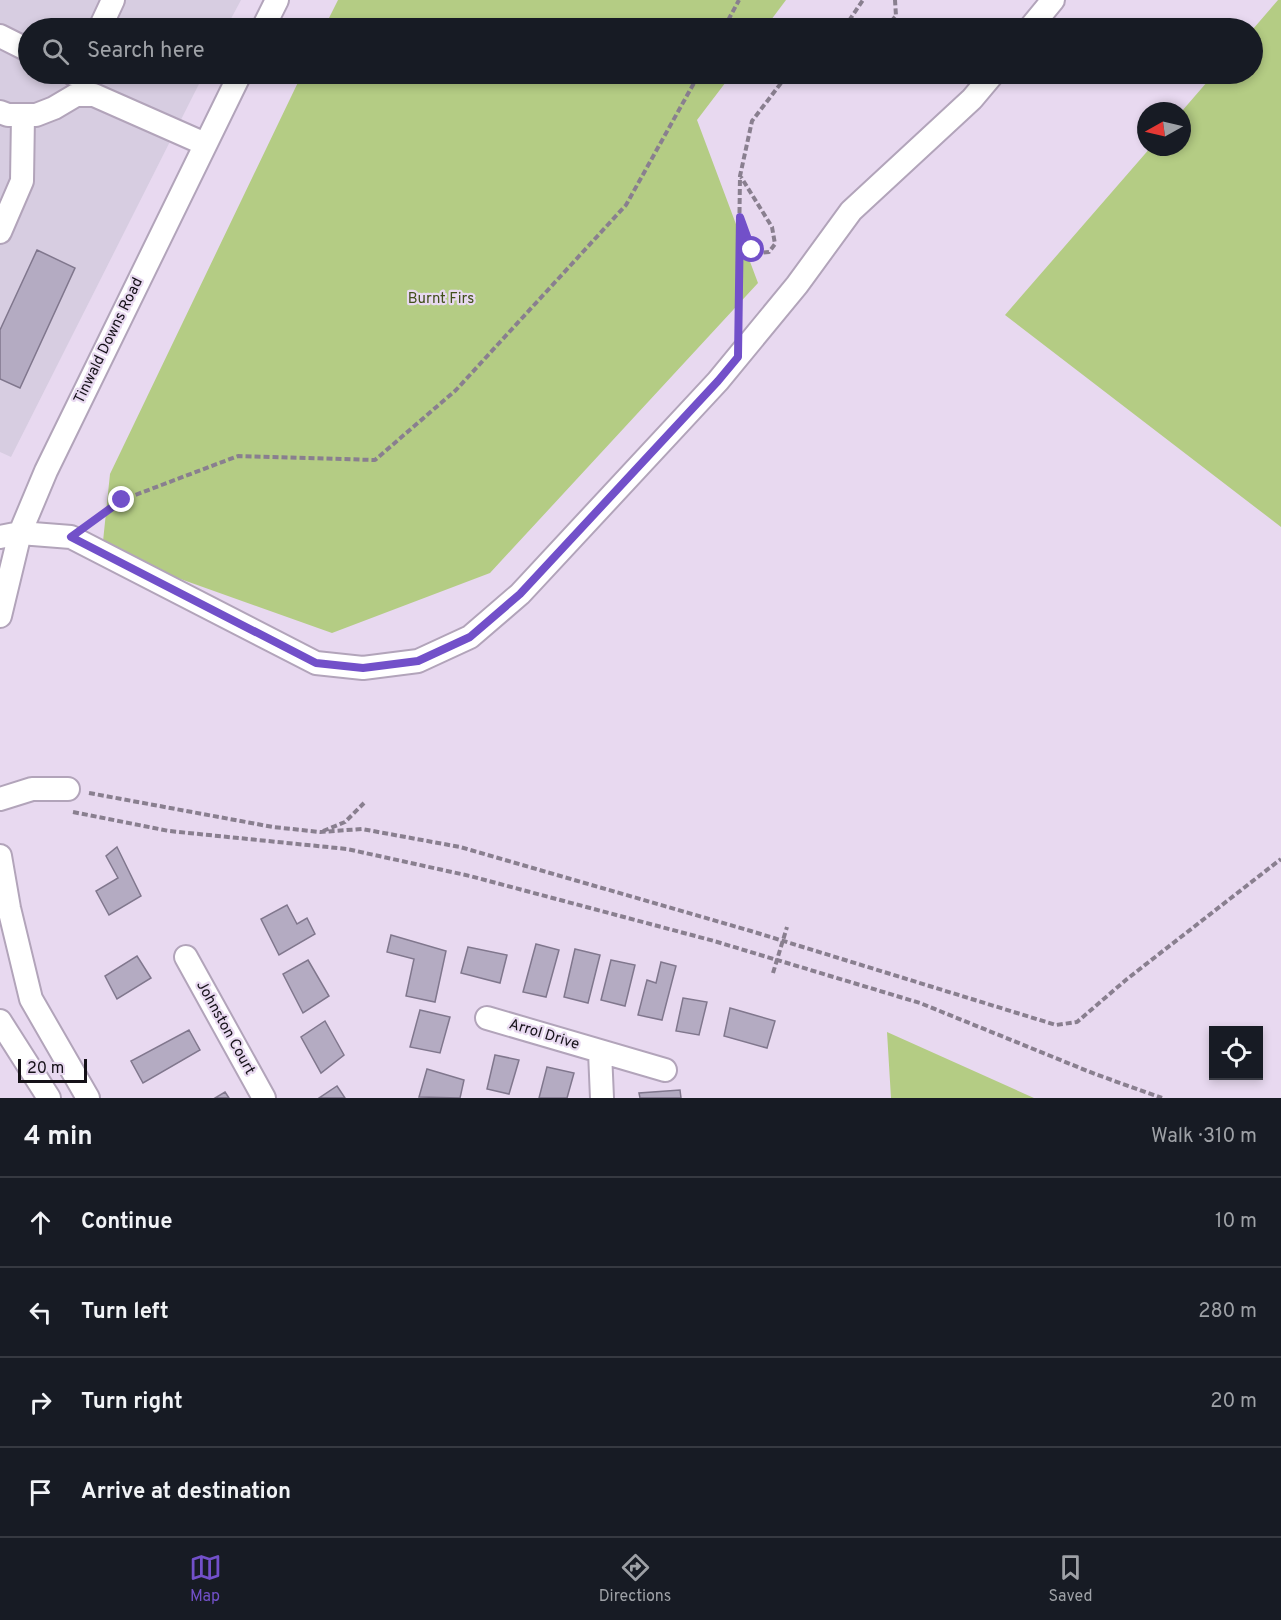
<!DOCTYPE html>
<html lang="en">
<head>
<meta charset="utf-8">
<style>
  body { margin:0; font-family:Overpass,sans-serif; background:#242831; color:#f1f3f6 }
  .controls { position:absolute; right:18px; bottom:18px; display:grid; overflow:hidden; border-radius:0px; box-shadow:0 3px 9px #0003 }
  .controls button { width:54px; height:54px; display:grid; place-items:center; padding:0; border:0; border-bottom:2px solid #363941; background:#171b24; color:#f1f3f6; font:30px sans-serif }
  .compass { position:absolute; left:1137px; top:102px; width:54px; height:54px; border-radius:50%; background:#171b24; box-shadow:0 3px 9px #0003; rotate:262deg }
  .scale { position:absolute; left:18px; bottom:15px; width:69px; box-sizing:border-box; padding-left:6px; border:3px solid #151118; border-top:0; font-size:16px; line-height:21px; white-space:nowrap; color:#151118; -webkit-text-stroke:4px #e8d9f0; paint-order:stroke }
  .stop { position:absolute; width:18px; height:18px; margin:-14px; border:4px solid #7250c9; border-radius:50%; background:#fff }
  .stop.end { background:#7250c9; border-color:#fff; box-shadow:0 2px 6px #0008 }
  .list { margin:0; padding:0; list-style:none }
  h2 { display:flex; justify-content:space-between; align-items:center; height:78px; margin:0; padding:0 24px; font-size:26px }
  h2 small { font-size:20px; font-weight:400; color:#9ea1a6 }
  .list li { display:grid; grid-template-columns:39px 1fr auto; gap:18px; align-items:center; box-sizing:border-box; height:90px; padding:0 24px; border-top:2px solid #363941 }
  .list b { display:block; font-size:22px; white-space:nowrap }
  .list em { font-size:20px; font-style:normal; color:#9ea1a6 }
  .icon { flex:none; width:33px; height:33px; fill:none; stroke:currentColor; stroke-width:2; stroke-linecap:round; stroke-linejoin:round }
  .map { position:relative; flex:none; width:1281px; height:1098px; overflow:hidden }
  .search { position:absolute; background:#171b24; box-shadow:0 3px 9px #0003; left:18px; right:18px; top:18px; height:66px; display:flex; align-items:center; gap:15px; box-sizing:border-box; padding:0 21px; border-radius:33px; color:#9ea1a6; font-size:22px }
  .sheet { height:438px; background:#171b24 }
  nav { display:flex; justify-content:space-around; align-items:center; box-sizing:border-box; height:84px; border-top:2px solid #363941; background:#171b24; font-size:16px; color:#9ea1a6 }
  nav a { display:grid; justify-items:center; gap:3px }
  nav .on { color:#7250c9 }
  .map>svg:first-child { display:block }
</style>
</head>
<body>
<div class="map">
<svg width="1281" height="1098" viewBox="0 0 1281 1098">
  <rect width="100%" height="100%" fill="#e8d9f0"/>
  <!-- industrial -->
  <path fill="#d7cde1" d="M 0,0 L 241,0 L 226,28 L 28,28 L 28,74 L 204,74 L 11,457 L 0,452 Z"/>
  <!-- green -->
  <path fill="#b4cc84" d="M 338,0 L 786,0 L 765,28 L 324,28 Z
    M 1278,0 L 1281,0 L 1281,527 L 1005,315 L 1151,147 L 1182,147 L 1182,111 L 1214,74 L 1252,74 L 1253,29 Z
    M 302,74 L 732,74 L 697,120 L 758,283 L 490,573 L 332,633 L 102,551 L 110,474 Z
    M 887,1032 L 1034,1098 L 891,1098 Z"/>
  <!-- building -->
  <path fill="#b4abc2" stroke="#80778d" stroke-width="1.5" d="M 37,250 L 75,268 L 20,388 L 0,379 L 0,330 Z
    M 117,847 L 141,896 L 109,915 L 96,891 L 118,878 L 106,856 Z
    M 287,905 L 297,924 L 307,918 L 315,934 L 279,955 L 261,919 Z
    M 391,935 L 446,951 L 435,1002 L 406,996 L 414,959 L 387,952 Z
    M 536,944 L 559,950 L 546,997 L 523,992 Z
    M 468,947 L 507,955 L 500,983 L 461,973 Z
    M 575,949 L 600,955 L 588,1003 L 564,997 Z
    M 137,956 L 151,978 L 117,999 L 105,976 Z
    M 308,960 L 329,996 L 303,1013 L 283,974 Z
    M 611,960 L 635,965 L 625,1006 L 601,1000 Z
    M 661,962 L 676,966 L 662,1020 L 638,1015 L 647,980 L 656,983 Z
    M 683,998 L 707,1002 L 699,1035 L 676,1031 Z
    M 730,1008 L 775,1021 L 767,1048 L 724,1036 Z
    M 420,1010 L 450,1017 L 440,1053 L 410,1047 Z
    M 325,1021 L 344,1055 L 321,1073 L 301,1037 Z
    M 189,1030 L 200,1050 L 143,1083 L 131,1061 Z
    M 495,1055 L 519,1060 L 509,1094 L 487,1089 Z
    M 547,1067 L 574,1073 L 567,1098 L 539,1098 Z
    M 427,1069 L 464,1080 L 460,1098 L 419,1097 Z
    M 337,1086 L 345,1098 L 319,1098 Z
    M 680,1090 L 681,1098 L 640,1098 L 639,1093 Z
    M 225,1092 L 229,1098 L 215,1098 Z"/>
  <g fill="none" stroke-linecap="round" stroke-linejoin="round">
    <defs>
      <path id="minor" d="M 100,28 L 113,0
        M 263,28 L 277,0
        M 1030,28 L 1053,0
        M 0,36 L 28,50
        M 73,74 L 80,76
        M 0,112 L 8,115 L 36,115 L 54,108 L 76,95 L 94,95 L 205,144
        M 0,232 L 22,181 L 23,116
        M 0,537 L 20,533 L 71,537 L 316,663 L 363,668 L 418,661 L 470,637 L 520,594 L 718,381 L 797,285 L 851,211 L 972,99 L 993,74
        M 0,616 L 20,533 L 46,471 L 240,74
        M 0,799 L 32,789 L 68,789
        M 0,856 L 9,908 L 31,999 L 88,1098
        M 186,957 L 264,1098
        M 487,1018 L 665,1070
        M 0,1021 L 49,1098
        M 600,1052 L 602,1098"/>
    </defs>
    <!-- minor casing -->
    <use href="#minor" stroke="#b2a4ba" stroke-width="26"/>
    <!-- path -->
    <path stroke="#897f8f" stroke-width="4" stroke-dasharray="6 3" stroke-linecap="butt" d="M 724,28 L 739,0
      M 844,28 L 863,0
      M 885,28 L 896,16 L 895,0
      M 741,219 L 752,250 L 759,253 L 769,252 L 775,244 L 772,227 L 741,177
      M 738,321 L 740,176 L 752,121 L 788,74
      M 90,523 L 122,500 L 238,456 L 375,460 L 456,390 L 626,205 L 699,74
      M 89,793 L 273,827 L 320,832 L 362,829 L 460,847 L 751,931 L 1056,1025 L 1077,1022 L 1127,979 L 1281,859
      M 73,812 L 169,831 L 347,849 L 470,876 L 714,941 L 920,1003 L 1095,1074 L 1162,1098
      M 323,831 L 345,822 L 364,803"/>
    <!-- minor -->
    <use href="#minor" stroke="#fff" stroke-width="22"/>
    <!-- path-bridge -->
    <path stroke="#897f8f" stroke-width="4" stroke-dasharray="6 3" stroke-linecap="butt" d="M 773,973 L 787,927"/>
  </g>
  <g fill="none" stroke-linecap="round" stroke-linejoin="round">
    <!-- route -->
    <path stroke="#7250c9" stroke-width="8" d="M 122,500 L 71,537 L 316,663 L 363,668 L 418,661 L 470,637 L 520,594 L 718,381 L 738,357 L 740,217 L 752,250"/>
  </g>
  <g text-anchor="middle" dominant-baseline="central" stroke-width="4.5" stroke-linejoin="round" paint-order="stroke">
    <!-- park labels -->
    <g font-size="15" fill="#41501b" stroke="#e8d9f0">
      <text x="441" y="299">Burnt Firs</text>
    </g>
    <!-- street labels -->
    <g font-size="15" fill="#151118" stroke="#e8d9f0">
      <text transform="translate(109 341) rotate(-64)">Tinwald Downs Road</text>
      <text transform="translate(225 1028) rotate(61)">Johnston Court</text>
      <text transform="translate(544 1035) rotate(17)">Arrol Drive</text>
    </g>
  </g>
</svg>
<div class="controls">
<button><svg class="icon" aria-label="locate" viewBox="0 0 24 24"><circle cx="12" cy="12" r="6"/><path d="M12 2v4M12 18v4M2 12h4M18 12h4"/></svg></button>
</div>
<svg class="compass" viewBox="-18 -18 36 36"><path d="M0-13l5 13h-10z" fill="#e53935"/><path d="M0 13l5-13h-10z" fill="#9ea1a6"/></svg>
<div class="scale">20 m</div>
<div class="stop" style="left:752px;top:250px"></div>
<div class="stop end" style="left:122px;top:500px"></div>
<div class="search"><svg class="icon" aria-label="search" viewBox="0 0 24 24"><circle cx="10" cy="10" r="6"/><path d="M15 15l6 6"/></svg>Search here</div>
</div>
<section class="sheet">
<h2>4 min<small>Walk · 310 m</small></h2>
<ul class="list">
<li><svg class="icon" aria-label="ahead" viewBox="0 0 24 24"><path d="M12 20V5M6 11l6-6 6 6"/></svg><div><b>Continue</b></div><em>10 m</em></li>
<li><svg class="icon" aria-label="left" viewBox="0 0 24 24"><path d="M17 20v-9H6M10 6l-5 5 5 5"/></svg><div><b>Turn left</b></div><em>280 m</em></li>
<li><svg class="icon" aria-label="right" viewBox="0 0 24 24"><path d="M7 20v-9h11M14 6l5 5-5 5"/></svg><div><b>Turn right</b></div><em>20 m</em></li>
<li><svg class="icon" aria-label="arrive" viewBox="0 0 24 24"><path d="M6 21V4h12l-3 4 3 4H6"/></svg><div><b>Arrive at destination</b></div></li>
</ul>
</section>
<nav>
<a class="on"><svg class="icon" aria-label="map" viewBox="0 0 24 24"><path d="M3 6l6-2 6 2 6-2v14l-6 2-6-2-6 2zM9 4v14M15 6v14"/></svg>Map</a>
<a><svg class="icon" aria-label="directions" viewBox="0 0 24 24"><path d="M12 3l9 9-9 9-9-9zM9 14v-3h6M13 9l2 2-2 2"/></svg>Directions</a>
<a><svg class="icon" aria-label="saved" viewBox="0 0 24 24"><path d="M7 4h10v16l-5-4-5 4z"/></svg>Saved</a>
</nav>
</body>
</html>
